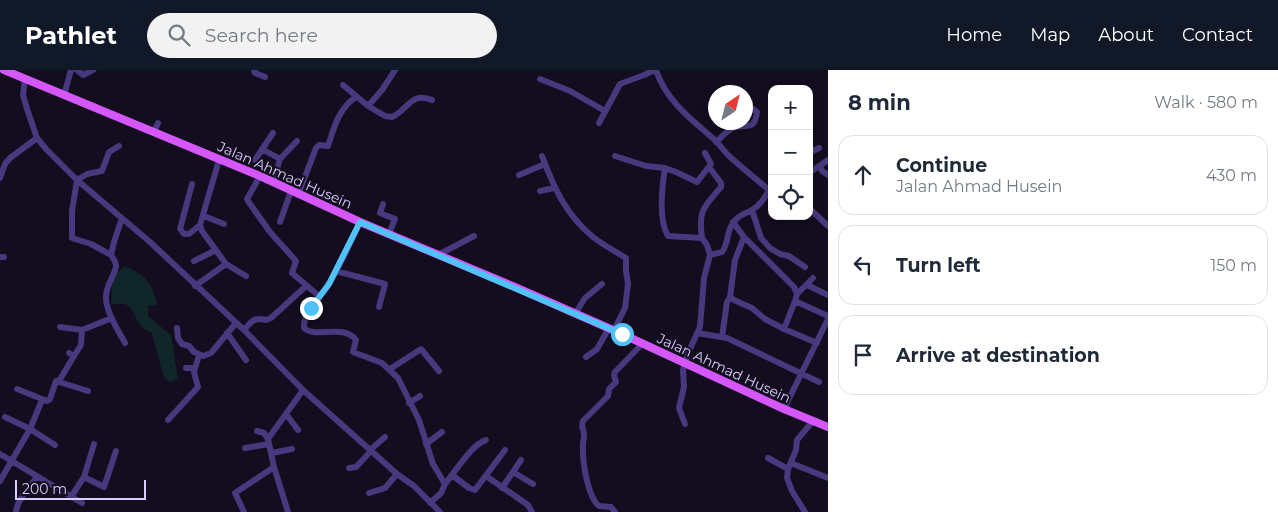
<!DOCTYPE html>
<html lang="en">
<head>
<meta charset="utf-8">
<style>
  body { margin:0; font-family:Montserrat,sans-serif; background:#f2f2f3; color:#1f2937 }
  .controls { position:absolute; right:15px; top:15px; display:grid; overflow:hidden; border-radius:10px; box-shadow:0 2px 8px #0003 }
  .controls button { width:45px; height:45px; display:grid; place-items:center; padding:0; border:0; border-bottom:1px solid #e0e1e3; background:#fff; color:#1f2937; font:25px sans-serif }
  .compass { position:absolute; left:708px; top:15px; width:45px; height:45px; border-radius:50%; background:#fff; box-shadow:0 2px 8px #0003; rotate:35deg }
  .scale { position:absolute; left:15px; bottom:12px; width:131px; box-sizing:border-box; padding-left:5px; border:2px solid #d9cdfe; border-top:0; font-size:14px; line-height:18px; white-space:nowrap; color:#d9cdfe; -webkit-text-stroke:4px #130d1f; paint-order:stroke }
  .stop { position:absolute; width:15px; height:15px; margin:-11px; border:4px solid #4fc3f7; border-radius:50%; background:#fff }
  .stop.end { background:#4fc3f7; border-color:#fff; box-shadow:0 1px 5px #0008 }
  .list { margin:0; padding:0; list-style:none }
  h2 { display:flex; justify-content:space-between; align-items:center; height:65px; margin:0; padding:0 20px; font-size:21px }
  h2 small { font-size:16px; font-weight:400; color:#747a83 }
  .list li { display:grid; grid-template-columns:32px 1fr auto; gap:15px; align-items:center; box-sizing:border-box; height:80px; margin:0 10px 10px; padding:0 10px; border:1px solid #e0e1e3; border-radius:15px }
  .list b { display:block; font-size:19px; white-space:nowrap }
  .list p { margin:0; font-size:16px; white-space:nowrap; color:#747a83 }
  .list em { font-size:16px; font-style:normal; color:#747a83 }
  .icon { flex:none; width:28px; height:28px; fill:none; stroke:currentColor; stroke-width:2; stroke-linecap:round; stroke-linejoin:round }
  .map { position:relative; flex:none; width:828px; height:442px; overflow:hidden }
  header { display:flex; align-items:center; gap:30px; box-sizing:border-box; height:70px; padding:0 25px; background:#111827; color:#fff }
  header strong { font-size:24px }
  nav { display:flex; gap:28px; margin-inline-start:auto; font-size:18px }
  .search { width:350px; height:45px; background:#f2f2f3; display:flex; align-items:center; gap:12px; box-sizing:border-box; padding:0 18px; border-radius:28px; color:#747a83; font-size:19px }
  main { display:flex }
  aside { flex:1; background:#fff }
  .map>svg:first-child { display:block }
</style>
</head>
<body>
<header>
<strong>Pathlet</strong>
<div class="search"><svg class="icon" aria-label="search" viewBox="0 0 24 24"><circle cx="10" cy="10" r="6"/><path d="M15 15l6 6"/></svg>Search here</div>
<nav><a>Home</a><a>Map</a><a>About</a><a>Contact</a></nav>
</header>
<main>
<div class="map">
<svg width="828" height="442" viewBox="0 0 828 442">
  <rect width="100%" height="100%" fill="#130d1f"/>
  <!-- green -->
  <path fill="#102629" d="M 125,196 C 144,204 154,214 157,235 L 148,236 L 148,246 L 171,265 L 178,309 L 171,312 L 166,310 L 163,305 L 152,263 C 148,261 144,259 141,256 C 130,241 134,230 111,235 C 113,217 108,209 125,196 Z"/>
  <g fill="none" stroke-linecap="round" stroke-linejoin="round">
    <!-- stream -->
    <path stroke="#0a153b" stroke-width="1" d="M 0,421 L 10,421 L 15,433"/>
    <!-- minor -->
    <path stroke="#46397d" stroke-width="6" d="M 77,0 L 83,5 L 93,0
      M 254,0 L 255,3 L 265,7
      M 656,0 C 666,31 692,50 715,70 C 720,75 723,80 728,85 C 741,97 755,108 769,120
      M 25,8 L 23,25 L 27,39 L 37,68 L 46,79 L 77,110 L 150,172 L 244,260 L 303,320 L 397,404 L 414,416 L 440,442
      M 540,9 L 570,21 L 605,41
      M 343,15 L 368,36 L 382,20 L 395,0
      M 64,25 L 71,0
      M 368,36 L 385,46 L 392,47 C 408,40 411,21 432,30
      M 599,53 L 620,14 L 644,5 L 654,0
      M 154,62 L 158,53
      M 716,72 C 722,67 726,61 733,58 C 748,53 754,62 757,42 L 750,37 L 750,32
      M 262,79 L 280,89
      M 809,83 L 819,78
      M 542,86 C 554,118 566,145 593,167 C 603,175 615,181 626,188 L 626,201 L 628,214 L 625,238 L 614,260
      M 615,86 L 646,96 L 665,98 L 676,102 L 697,112 L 711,94 L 705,83
      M 255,90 L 273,63
      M 820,96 L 822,101 L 828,105
      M 665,98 C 662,117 658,150 668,166 L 702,168 L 707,175 L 710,185 L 704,208 L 700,257 L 689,281 L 683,300 L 684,317 L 679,338 L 685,354
      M 809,103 L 828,90
      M 519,105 L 545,94
      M 260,106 L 247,129 L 248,131 L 270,162 L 296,191 L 292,203 L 319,226
      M 0,108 L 5,94 L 10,88 L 37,68
      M 273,112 L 280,89 L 297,71
      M 192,114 L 180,159 L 184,164 L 189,164 L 200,155
      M 540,121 L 554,118
      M 298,125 L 316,78 L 319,75 L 328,76 C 334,57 339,38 356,27
      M 383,134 L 380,143 L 395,149 L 389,164
      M 809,138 L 828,156
      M 752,140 L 761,168 L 770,178 L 780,184 L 789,186 L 805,197
      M 204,146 L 224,154
      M 122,148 L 114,172 L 111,185 C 113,188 116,192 116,196 C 115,206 105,215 106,229 C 107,244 118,260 125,273
      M 280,152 L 291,121
      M 360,152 C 350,173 341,195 328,215 C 320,229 303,241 304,258 C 315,269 344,253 356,270 L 353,282 L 382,293 L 398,308 L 419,350 L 433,394 L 445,414 L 441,423 L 430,433
      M 733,152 L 744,167 L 735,190 L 730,227 L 734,230 L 752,238 L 765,249 L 784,259 L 817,273
      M 744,167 L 794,217 L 797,224 L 795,231 L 828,246
      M 702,168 C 698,140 704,137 721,117 L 721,113 L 709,97
      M 111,185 L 91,174 L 72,168 L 72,141 L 77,110 L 87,104 L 102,101 L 109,82 L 119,76
      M 438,185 L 474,166
      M 710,185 L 722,182 C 729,173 726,162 733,153 C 738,145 745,144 752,140 C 762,134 766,125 772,116
      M 0,187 L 4,187
      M 194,191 L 216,180
      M 226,194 L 246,206
      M 336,201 L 385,214 L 379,237
      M 807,215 L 828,225
      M 195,216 L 226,194 L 202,161 L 200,155 L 219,90
      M 797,224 L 813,208
      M 575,244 L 585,228 L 602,214
      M 60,257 L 82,260 L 112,248
      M 177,258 L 178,268 L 182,274 L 189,276 L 194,282 L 203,286 L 211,283 L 236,253
      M 784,259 L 795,231
      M 244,260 C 252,251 253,247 266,250 L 271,248 L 306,216
      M 227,263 L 246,290
      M 697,263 L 727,268 L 819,312
      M 722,267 L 727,232 L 730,227
      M 69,283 L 74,286 L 81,275 L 82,260
      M 586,287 L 597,279 L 609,258
      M 186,298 L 195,298
      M 390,299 L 421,279 L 439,301
      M 59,311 L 74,286
      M 17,319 L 47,331 L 50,329 L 56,311 L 88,321
      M 409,333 L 420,326
      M 784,339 L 828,249
      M 286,344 L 298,360
      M 5,347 L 30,359 L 55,375
      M 168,350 L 198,317 L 194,302 L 199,285
      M 257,361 L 264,363 L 268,369 L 274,397 L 288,442
      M 268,369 L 303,320
      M 426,374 L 442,362
      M 245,378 L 269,374
      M 370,380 L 385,367
      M 272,383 L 292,379
      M 0,384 L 82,433
      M 768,388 L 788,399
      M 791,393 L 828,408
      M 349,398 L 356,397 L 371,381
      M 513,402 L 533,414
      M 452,405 L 469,418 L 475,420 L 505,380
      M 486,406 L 528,435 L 532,442
      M 84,407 L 104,417 L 116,381
      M 0,411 L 30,359 L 42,330
      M 445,414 C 454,403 472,374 486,370
      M 502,418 L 521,390
      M 369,423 L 385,418 L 397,404
      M 71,427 L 84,407 L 94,374
      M 16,442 C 17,430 30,416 37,407
      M 244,442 L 235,423 L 274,397
      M 615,442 L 611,437 L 599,436 C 587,426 582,389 583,374 C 583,371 584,369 584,366 C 585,360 580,358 583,351 L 608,326 L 609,319 L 616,312 L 614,305 L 615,302 L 642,274
      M 805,442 L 792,421 L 787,408 L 788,399 L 796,380 L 797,370 L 813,351"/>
    <!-- major -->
    <path stroke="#d557fa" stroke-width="8" d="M 4,0 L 260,106 L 360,152 L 515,217 L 622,264 L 784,339 L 828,357"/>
  </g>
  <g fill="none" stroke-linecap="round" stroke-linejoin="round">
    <!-- route -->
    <path stroke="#4fc3f7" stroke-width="6" d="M 311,238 L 329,214 L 360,152 L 622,264"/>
  </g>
  <g text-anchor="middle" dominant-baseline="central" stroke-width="4" stroke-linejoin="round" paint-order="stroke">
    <!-- street labels -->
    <g font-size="14" fill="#d9cdfe" stroke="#130d1f">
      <text transform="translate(285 105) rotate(24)">Jalan Ahmad Husein</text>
      <text transform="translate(724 298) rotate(25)">Jalan Ahmad Husein</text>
    </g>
  </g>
</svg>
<div class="controls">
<button>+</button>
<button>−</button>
<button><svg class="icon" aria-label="locate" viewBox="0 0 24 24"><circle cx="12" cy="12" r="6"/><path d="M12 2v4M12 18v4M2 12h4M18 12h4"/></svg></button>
</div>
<svg class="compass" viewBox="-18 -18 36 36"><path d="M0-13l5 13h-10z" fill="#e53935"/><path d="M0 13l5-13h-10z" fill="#747a83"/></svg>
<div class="scale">200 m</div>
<div class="stop" style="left:622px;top:264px"></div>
<div class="stop end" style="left:311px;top:238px"></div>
</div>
<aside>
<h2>8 min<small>Walk · 580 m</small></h2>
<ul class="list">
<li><svg class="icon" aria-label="ahead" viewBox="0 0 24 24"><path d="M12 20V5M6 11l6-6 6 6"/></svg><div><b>Continue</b><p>Jalan Ahmad Husein</p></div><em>430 m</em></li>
<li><svg class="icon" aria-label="left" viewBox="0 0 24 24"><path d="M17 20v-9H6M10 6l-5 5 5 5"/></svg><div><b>Turn left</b></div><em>150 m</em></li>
<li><svg class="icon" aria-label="arrive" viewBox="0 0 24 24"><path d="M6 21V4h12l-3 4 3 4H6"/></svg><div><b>Arrive at destination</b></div></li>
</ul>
</aside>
</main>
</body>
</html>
